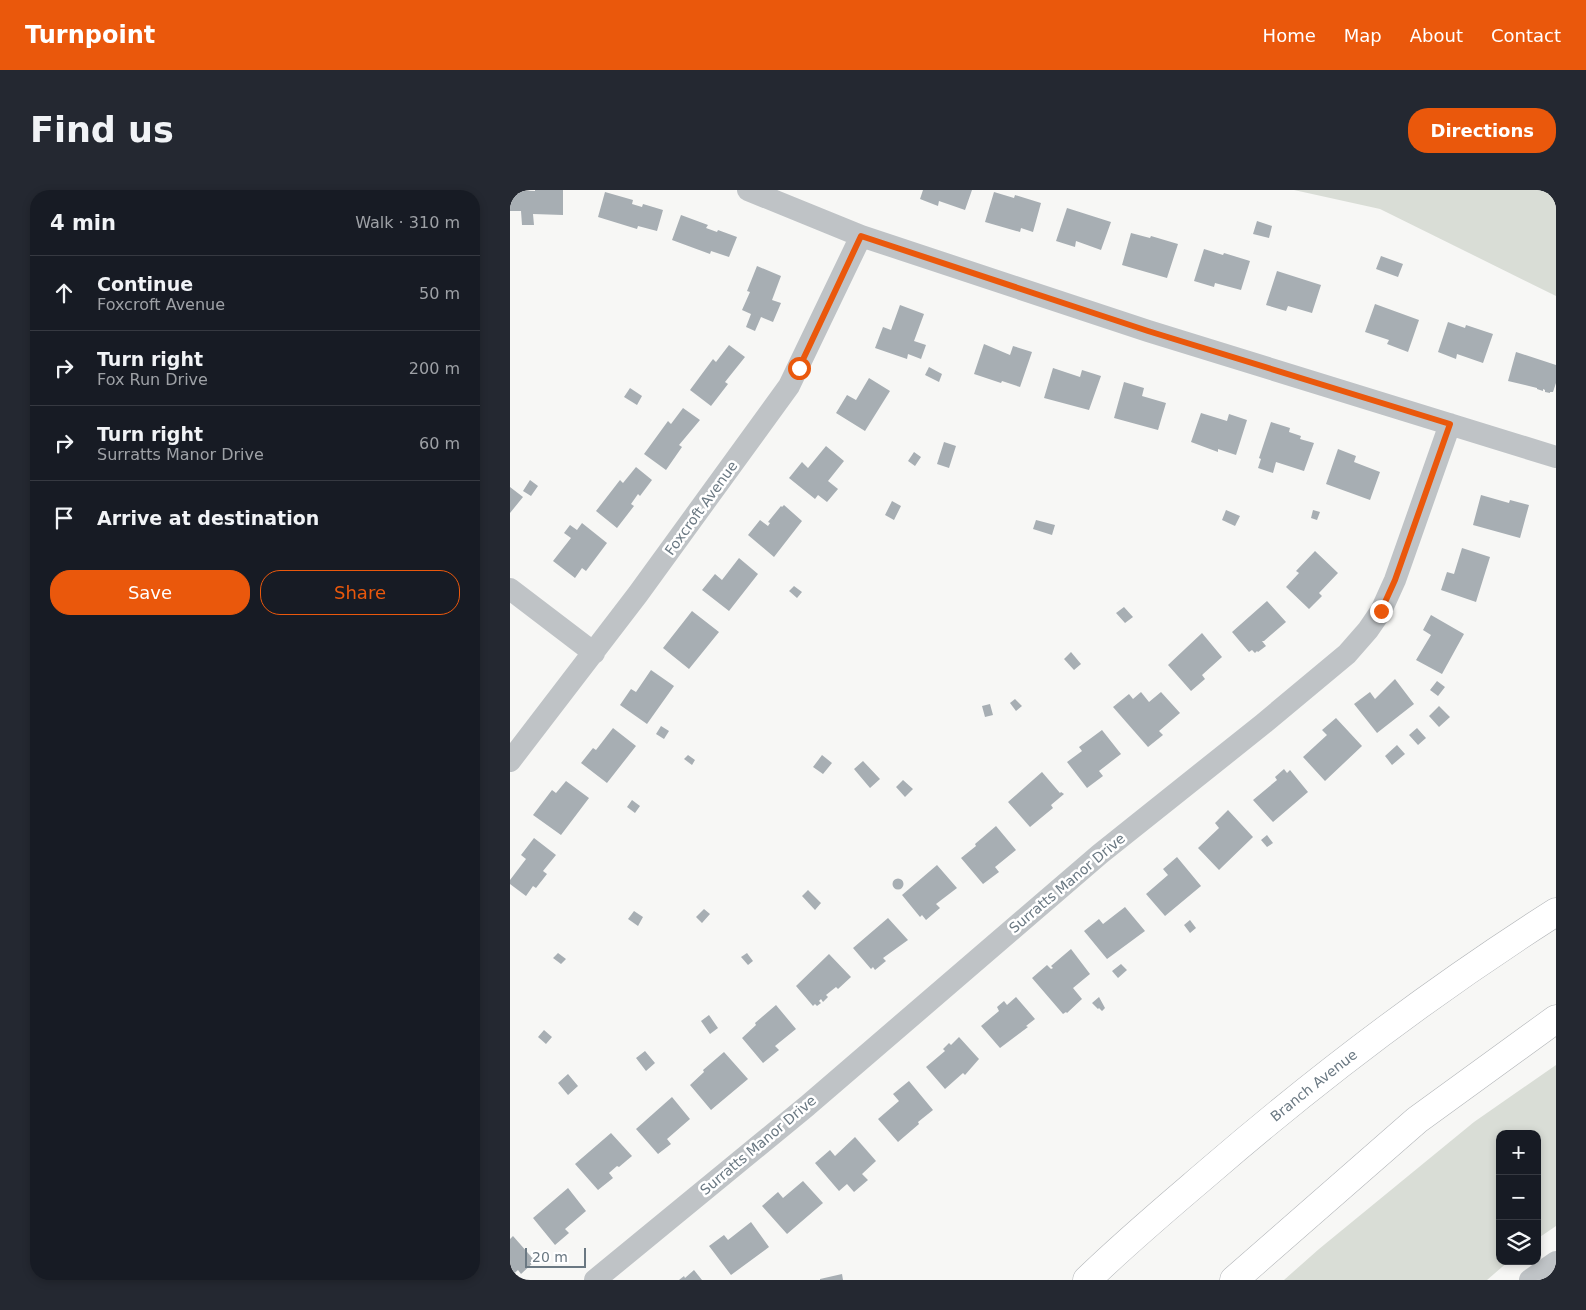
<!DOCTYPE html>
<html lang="en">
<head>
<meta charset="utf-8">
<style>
  body { margin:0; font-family:"DejaVu Sans",sans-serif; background:#242831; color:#f1f3f6 }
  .controls { position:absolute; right:15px; bottom:15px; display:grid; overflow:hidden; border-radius:10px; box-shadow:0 2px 8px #0003 }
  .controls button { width:45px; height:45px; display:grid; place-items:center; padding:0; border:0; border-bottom:1px solid #363941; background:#171b24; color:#f1f3f6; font:25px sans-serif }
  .scale { position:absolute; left:15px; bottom:12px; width:61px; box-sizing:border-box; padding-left:5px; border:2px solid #6a7882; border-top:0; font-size:14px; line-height:18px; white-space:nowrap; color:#6a7882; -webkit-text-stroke:4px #fff; paint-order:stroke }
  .stop { position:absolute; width:15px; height:15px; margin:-11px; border:4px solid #ea580c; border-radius:50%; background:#fff }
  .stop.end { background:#ea580c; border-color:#fff; box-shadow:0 1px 5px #0008 }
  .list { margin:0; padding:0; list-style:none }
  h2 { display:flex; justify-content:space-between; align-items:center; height:65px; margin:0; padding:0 20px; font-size:21px }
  h2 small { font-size:16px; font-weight:400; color:#9ea1a6 }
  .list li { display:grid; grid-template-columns:32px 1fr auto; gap:15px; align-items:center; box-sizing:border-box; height:75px; padding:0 20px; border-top:1px solid #363941 }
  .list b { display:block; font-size:19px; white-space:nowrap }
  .list p { margin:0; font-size:16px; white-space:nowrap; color:#9ea1a6 }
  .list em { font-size:16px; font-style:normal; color:#9ea1a6 }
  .actions { display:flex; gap:10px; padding:15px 20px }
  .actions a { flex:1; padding:11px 0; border:1px solid #ea580c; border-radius:20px; text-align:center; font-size:18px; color:#ea580c }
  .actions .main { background:#ea580c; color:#fff }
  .icon { flex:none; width:28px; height:28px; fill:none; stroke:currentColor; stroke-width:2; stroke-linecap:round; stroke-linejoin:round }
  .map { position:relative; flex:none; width:1046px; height:1090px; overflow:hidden; border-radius:20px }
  header { display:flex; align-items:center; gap:30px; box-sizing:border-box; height:70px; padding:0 25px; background:#ea580c; color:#fff }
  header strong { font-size:24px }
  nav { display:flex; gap:28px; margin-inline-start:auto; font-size:18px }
  .intro { display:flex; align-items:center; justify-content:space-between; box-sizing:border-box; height:120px; padding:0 30px }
  h1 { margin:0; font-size:35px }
  .button { padding:12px 22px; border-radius:20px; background:#ea580c; color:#fff; font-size:18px; font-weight:700 }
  main { display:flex; gap:30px; padding:0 30px }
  aside { flex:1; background:#171b24; border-radius:20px; box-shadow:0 2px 8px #0003 }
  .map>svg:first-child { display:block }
</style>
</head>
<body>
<header>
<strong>Turnpoint</strong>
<nav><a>Home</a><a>Map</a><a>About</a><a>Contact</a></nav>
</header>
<div class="intro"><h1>Find us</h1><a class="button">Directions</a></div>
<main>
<aside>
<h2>4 min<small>Walk · 310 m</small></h2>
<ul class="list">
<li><svg class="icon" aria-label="ahead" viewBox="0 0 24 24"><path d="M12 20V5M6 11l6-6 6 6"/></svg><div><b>Continue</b><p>Foxcroft Avenue</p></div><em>50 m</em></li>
<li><svg class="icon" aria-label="right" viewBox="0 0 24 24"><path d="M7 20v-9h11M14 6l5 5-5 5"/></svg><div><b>Turn right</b><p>Fox Run Drive</p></div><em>200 m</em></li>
<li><svg class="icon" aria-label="right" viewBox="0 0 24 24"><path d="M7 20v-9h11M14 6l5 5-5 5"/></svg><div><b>Turn right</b><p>Surratts Manor Drive</p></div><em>60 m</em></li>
<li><svg class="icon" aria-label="arrive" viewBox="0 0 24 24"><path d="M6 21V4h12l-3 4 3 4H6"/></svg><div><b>Arrive at destination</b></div></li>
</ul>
<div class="actions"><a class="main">Save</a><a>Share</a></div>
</aside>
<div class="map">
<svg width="1046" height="1090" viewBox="0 0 1046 1090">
  <rect width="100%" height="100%" fill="#f7f7f5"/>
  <!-- green -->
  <path fill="#d9ddd6" d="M 784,0 L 1046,0 L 1046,106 L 870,19 Z
    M 1046,875 L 1046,1036 L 1027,1049 L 1027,944 L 990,944 L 990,1071 L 999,1071 L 977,1090 L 774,1090 L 809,1059 L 964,932 Z"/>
  <!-- building -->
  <path fill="#a7aeb3" d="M 0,0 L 25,1 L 25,0 L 53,0 L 53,25 L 23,24 L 24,35 L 12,35 L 11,21 L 0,21 Z
    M 413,0 L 462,0 L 455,20 L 429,11 L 428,16 L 410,9 Z
    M 95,2 L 123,10 L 122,14 L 132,17 L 133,14 L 153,20 L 147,41 L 128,36 L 127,39 L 88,27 Z
    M 484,2 L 504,8 L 505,5 L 531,13 L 523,42 L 511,38 L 510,42 L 475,32 Z
    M 557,18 L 601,32 L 591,60 L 566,51 L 565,57 L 546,51 Z
    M 171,25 L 198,35 L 196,38 L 207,42 L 208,40 L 227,47 L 219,67 L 201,61 L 200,64 L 162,50 Z
    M 747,31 L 762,36 L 759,48 L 743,44 Z
    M 621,43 L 640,48 L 641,46 L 668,54 L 657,88 L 612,75 Z
    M 694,59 L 713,65 L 714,63 L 740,71 L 731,100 L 705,93 L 704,97 L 684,91 Z
    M 871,66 L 893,74 L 888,87 L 866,79 Z
    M 247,76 L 271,86 L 262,110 L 271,113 L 263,132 L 251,127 L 245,141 L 236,137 L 241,124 L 232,120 L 240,102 L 237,101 Z
    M 767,81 L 811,95 L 802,123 L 778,116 L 776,121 L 756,115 Z
    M 865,114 L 909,130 L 898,162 L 877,154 L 879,150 L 855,142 Z
    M 390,115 L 414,124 L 404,151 L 416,155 L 411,169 L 398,164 L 397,169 L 365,158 L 373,137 L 381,140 Z
    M 938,132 L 955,138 L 956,135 L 983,144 L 973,173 L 947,164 L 946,169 L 928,162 Z
    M 474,154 L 500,165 L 503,156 L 522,162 L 510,197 L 492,191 L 491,193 L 464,184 Z
    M 219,155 L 235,167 L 215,192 L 218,194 L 201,216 L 180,200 L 203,169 L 206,172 Z
    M 1006,162 L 1046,175 L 1046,193 L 1043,202 L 1040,202 L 1040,203 L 1035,202 L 1035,200 L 1033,199 L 1033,201 L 1027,199 L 1027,198 L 998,191 Z
    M 419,177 L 432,184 L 429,192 L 415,185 Z
    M 543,178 L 570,187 L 572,180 L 591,186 L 579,220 L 534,208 Z
    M 359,188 L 380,201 L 355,241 L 326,223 L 337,205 L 346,210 Z
    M 614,192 L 634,198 L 632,206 L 656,213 L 648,240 L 604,228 Z
    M 120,198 L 132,206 L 127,215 L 114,207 Z
    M 173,218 L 190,230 L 169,255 L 172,257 L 156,280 L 134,264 L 158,231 L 161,234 Z
    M 691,223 L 717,231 L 719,224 L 737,230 L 726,265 L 708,259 L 708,262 L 681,252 Z
    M 761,232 L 780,238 L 779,242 L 791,246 L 790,249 L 804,253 L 794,281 L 766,272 L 763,283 L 748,278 L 751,269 L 749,268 Z
    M 434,252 L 446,256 L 439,278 L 427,274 Z
    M 316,256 L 334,271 L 318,291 L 328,299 L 317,312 L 308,305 L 305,309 L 279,288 L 292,272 L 298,278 Z
    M 828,259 L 846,266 L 844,272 L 870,282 L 860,310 L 816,294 Z
    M 404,262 L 411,267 L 405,276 L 398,271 Z
    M 126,277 L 142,290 L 130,306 L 128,304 L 121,314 L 124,316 L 107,338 L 86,321 L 110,290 L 113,293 Z
    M 20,290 L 28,296 L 21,306 L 13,301 Z
    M 0,297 L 13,307 L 0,323 Z
    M 971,305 L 999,313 L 1000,310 L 1019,315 L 1010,348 L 963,335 Z
    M 382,311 L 391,316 L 384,330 L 375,325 Z
    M 274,315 L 292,331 L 264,367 L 238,345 L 250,330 L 258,336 L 260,333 L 258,332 L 271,316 L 272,317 Z
    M 716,320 L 730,326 L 725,336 L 712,330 Z
    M 803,320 L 810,322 L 807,330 L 801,328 Z
    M 526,330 L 545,335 L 542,345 L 523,339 Z
    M 72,333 L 97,353 L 76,381 L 72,378 L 65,388 L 43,371 L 61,348 L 54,343 L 60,335 L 67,340 Z
    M 952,358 L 980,367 L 966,412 L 931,400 L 937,382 L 944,384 Z
    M 805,361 L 828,383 L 809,403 L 812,406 L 799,419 L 776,397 L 789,383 L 786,381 Z
    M 229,368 L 248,384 L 219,421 L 192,400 L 205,384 L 212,390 Z
    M 284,396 L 292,402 L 287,408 L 279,401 Z
    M 757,411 L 776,432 L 754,451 L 752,451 L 756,456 L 748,462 L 747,461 L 745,463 L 742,460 L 739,462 L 722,442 Z
    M 614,417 L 623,427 L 615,433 L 606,423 Z
    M 182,421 L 209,442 L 179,479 L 153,458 Z
    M 921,425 L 954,444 L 932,484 L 906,470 L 921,445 L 913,440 Z
    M 692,443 L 712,467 L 692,485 L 695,489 L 681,501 L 658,475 Z
    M 561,462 L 571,474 L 564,480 L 554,469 Z
    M 141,480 L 164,496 L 137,534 L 110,515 L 121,499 L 126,502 Z
    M 885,489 L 904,514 L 867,543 L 844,514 L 860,502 L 865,509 Z
    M 927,491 L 935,497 L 928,506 L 920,500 Z
    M 631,502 L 639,512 L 651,502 L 670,523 L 649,541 L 653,545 L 638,557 L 603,517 L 619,504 L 623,509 Z
    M 505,509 L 512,516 L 506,521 L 500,513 Z
    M 480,514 L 483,525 L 475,527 L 472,516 Z
    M 929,516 L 940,527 L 929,537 L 919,526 Z
    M 826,528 L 852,556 L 815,591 L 793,567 L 817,545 L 812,540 Z
    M 151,536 L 159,541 L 154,549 L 146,544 Z
    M 103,538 L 126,556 L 97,593 L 71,573 L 83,558 L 86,560 Z
    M 907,538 L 916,548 L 908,555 L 899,545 Z
    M 592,540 L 611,564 L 589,581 L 593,586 L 577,598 L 557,572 L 572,561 L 569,557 Z
    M 887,555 L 895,564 L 882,575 L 875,566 Z
    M 178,565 L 185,570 L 182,575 L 174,569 Z
    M 312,565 L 322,573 L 313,584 L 303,577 Z
    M 353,571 L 370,589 L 360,598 L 344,579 Z
    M 774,579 L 777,583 L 780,580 L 798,602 L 763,632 L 743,610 L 767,590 L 765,587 Z
    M 532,582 L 550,603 L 551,602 L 554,604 L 541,615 L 543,618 L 520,637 L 498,612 Z
    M 393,590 L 403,599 L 395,607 L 386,597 Z
    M 56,591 L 79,608 L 51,645 L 23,625 L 42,600 L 46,603 Z
    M 122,610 L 130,616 L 125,623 L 117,617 Z
    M 718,620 L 743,647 L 709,680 L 688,658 L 709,638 L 705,633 Z
    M 486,636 L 506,660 L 485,677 L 489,682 L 473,694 L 451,668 L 466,656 L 465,654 Z
    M 757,645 L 763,653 L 757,657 L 751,650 Z
    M 24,648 L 46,665 L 33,681 L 37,684 L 26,698 L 23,696 L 16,706 L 0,694 L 0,690 L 16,669 L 11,665 Z
    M 667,667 L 691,696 L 655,726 L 636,704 L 658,685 L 653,679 Z
    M 427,675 L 447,698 L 426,714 L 430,718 L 416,730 L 412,725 L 410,727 L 392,705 Z
    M382.5 694a5.5 5.5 0 1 1 11 0a5.5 5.5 0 1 1-11 0Z
    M 298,700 L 311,713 L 305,720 L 292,706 Z
    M 615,717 L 635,741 L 597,769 L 574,741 L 589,729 L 593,734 Z
    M 194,719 L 200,724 L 192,733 L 186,727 Z
    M 124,721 L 133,727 L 128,736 L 118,729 Z
    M 378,728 L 398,750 L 373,768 L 376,771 L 365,780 L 363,777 L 361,779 L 343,758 Z
    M 680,730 L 686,738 L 680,743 L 674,735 Z
    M 561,759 L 580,784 L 563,798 L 572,809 L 557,823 L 556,822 L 553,824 L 522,788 L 537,775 L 541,779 L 543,778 L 541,776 Z
    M 48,763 L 56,769 L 51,774 L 43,768 Z
    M 237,763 L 243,771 L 238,775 L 231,767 Z
    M 319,764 L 341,787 L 328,799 L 326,797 L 316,805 L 318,807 L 313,812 L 311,809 L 309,811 L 311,813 L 307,816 L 305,814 L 303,816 L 286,796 Z
    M 611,774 L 617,780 L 608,788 L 602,781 Z
    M 506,807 L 525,829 L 516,836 L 518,837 L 490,858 L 471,836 L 489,821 L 487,817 L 494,811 L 497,815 Z
    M 589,807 L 595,818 L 592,821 L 589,818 L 588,819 L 582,813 Z
    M 266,815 L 286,839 L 265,856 L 269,860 L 253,873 L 232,848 L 246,835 L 245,833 Z
    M 199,825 L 208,838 L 200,844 L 191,831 Z
    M 34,840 L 42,847 L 36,854 L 28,847 Z
    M 449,847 L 469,869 L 455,885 L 453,883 L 435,899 L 416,877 L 435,861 L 433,859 L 439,853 L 441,855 Z
    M 135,861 L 145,873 L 136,881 L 126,868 Z
    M 214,862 L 238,889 L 201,920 L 180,895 L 194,882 L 193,880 Z
    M 58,884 L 68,896 L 58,905 L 48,893 Z
    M 399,891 L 423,920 L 408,932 L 409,934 L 388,952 L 368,929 L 389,911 L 383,904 Z
    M 162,907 L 180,929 L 157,949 L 161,954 L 148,964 L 126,939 Z
    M 101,943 L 122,966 L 109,977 L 107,976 L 99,983 L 103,988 L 88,1000 L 65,974 Z
    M 345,947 L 366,971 L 352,984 L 358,990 L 344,1002 L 337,994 L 329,1001 L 305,973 L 320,960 L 325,966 Z
    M 293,991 L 313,1013 L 277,1044 L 252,1016 L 268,1002 L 273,1008 Z
    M 58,998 L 76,1021 L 55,1039 L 59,1043 L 45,1055 L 23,1028 Z
    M 241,1032 L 259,1057 L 221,1085 L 199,1056 L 214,1045 L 218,1050 Z
    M 3,1046 L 25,1071 L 11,1084 L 8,1080 L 0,1087 L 0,1049 Z
    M 184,1080 L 192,1090 L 169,1090 L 174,1086 L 175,1088 Z
    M 332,1084 L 333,1090 L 310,1090 L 310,1089 Z"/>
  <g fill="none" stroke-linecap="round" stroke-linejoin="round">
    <defs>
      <g id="highway">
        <path id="s1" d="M 577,1090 C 617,1051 659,1016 701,980 C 810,886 925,799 1046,722"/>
        <path d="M 724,1090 L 907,930 L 1046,829"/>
      </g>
    </defs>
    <!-- highway casing -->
    <use href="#highway" stroke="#b3b6b9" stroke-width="29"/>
    <!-- street -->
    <path stroke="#bfc3c6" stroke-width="22" d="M 238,0 L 351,46 L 638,141 L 1046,267
      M 0,399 L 84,463
      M 0,571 L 128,404 L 279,196 L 351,46
      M 85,1090 L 297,916 L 590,664 L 753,534 L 837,464 L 858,440 L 871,421 L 885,390 L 940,234
      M 1020,1090 L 1046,1072"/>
    <!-- highway -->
    <use href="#highway" stroke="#fff" stroke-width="28"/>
  </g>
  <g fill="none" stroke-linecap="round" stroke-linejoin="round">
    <!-- route -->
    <path stroke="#ea580c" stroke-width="6" d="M 289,178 L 351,46 L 638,141 L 940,234 L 885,390 L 871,421"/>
  </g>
  <g text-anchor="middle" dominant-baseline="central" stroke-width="5" stroke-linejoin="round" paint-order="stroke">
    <!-- street labels -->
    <g font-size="14" fill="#6a7882" stroke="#fff">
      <text transform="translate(191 318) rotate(-54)">Foxcroft Avenue</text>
      <text transform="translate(557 693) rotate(-40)">Surratts Manor Drive</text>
      <text stroke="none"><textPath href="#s1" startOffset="299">Branch Avenue</textPath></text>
      <text transform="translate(248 955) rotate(-40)">Surratts Manor Drive</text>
    </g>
  </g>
</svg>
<div class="controls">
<button>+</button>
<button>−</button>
<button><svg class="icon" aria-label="layers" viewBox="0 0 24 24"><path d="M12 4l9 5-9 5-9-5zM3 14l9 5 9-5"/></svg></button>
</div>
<div class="scale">20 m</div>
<div class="stop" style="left:289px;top:178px"></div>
<div class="stop end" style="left:871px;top:421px"></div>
</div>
</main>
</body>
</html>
